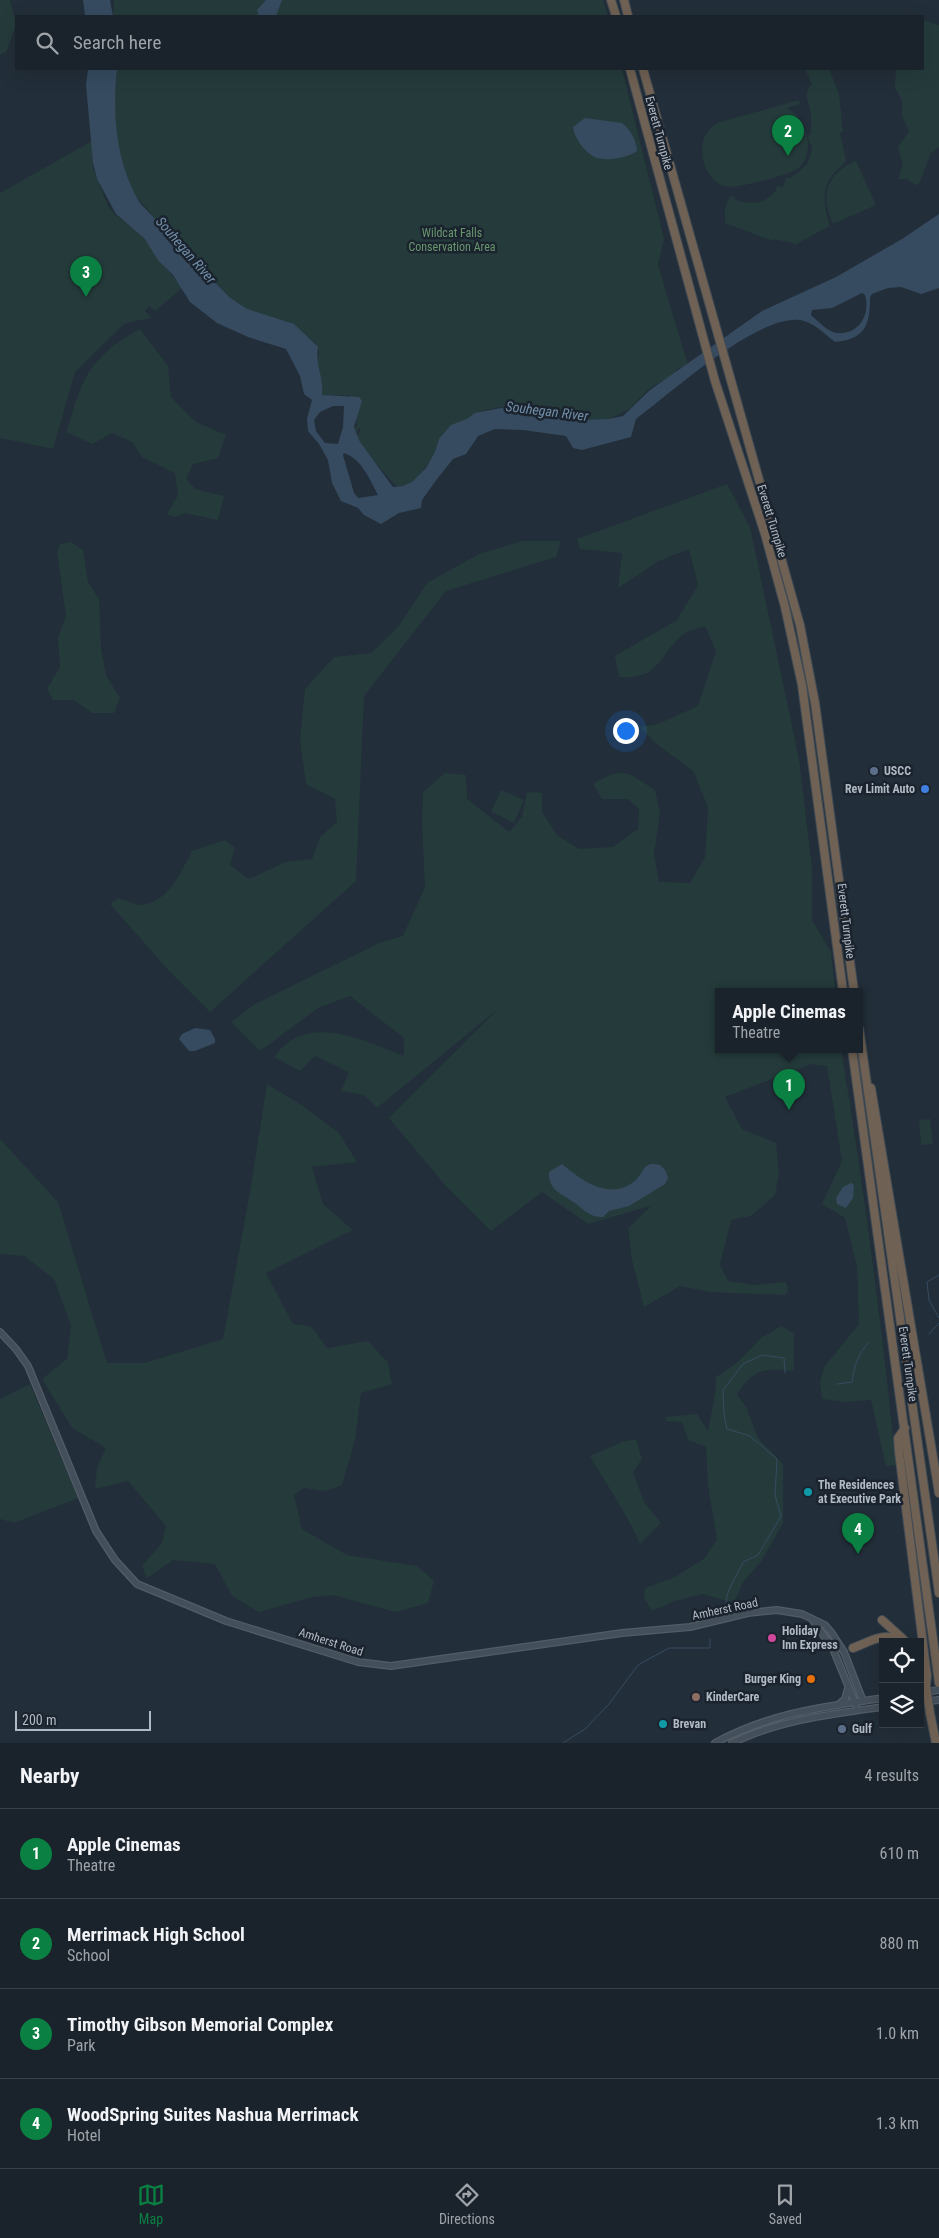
<!DOCTYPE html>
<html lang="en">
<head>
<meta charset="utf-8">
<style>
  body { margin:0; font-family:"Roboto Condensed",sans-serif; background:#232a33; color:#f1f3f6 }
  .controls { position:absolute; right:15px; bottom:15px; display:grid; overflow:hidden; border-radius:0px; box-shadow:0 5px 20px #0002 }
  .controls button { width:45px; height:45px; display:grid; place-items:center; padding:0; border:0; border-bottom:1px solid #383f47; background:#1a222b; color:#f1f3f6; font:25px sans-serif }
  .scale { position:absolute; left:15px; bottom:12px; width:136px; box-sizing:border-box; padding-left:5px; border:2px solid #b0bac5; border-top:0; font-size:14px; line-height:18px; white-space:nowrap; color:#b0bac5; -webkit-text-stroke:4px #1b242e; paint-order:stroke }
  .you { position:absolute; left:625px; top:730px; width:18px; height:18px; margin:-12px; border:4px solid #fff; border-radius:50%; background:#1a73e8; box-shadow:0 0 0 8px #1a73e833 }
  .badge { display:grid; place-items:center; width:32px; height:32px; border-radius:50%; background:#0b8043; color:#fff; font-size:16px; font-weight:700 }
  .pin { position:absolute; translate:-50% -41px; filter:drop-shadow(0 1px 2px #0008) }
  .pin::after { content:''; position:absolute; top:26px; width:18px; height:15px; background:inherit; clip-path:polygon(0 0,100% 0,50% 100%) }
  .popup { position:absolute; left:715px; top:988px; width:148px; height:65px; box-sizing:border-box; display:grid; place-content:center; border-radius:0px; background:#1a222b; filter:drop-shadow(0 1px 4px #0005); font-size:16px; white-space:nowrap; color:#9fa4a9 }
  .popup b { font-size:19px; color:#f1f3f6 }
  .popup::after { content:''; position:absolute; left:50%; top:100%; margin-left:-10px; border:10px solid transparent; border-top-color:#1a222b }
  .list { margin:0; padding:0; list-style:none }
  h2 { display:flex; justify-content:space-between; align-items:center; height:65px; margin:0; padding:0 20px; font-size:21px }
  h2 small { font-size:16px; font-weight:400; color:#9fa4a9 }
  .list li { display:grid; grid-template-columns:32px 1fr auto; gap:15px; align-items:center; box-sizing:border-box; height:90px; padding:0 20px; border-top:1px solid #383f47 }
  .list b { display:block; font-size:19px; white-space:nowrap }
  .list p { margin:0; font-size:16px; white-space:nowrap; color:#9fa4a9 }
  .list em { font-size:16px; font-style:normal; color:#9fa4a9 }
  .icon { flex:none; width:28px; height:28px; fill:none; stroke:currentColor; stroke-width:2; stroke-linecap:round; stroke-linejoin:round }
  .map { position:relative; flex:none; width:939px; height:1743px; overflow:hidden }
  .search { position:absolute; background:#1a222b; box-shadow:0 5px 20px #0002; left:15px; right:15px; top:15px; height:55px; display:flex; align-items:center; gap:12px; box-sizing:border-box; padding:0 18px; border-radius:0px; color:#9fa4a9; font-size:19px }
  .sheet { height:425px; background:#1a222b }
  nav { display:flex; justify-content:space-around; align-items:center; box-sizing:border-box; height:70px; border-top:1px solid #383f47; background:#1a222b; font-size:14px; color:#9fa4a9 }
  nav a { display:grid; justify-items:center; gap:2px }
  nav .on { color:#0b8043 }
  .map>svg:first-child { display:block }
</style>
</head>
<body>
<div class="map">
<svg width="939" height="1743" viewBox="0 0 939 1743">
  <rect width="100%" height="100%" fill="#222e39"/>
  <!-- green -->
  <path fill="#253b3b" d="M 0,0 L 10,0 L 16,24 L 7,51 L 0,55 Z
    M 114,0 L 603,0 L 608,16 L 113,16 Z
    M 923,20 L 939,25 L 939,147 L 931,153 L 919,184 L 915,185 L 907,179 L 898,179 L 903,165 L 898,147 L 909,131 L 902,116 L 902,100 L 895,88 L 896,69 L 923,69 Z
    M 114,69 L 622,69 L 664,239 L 658,265 L 688,365 L 677,369 L 673,376 L 650,388 L 629,409 L 609,419 L 586,422 L 508,407 L 498,407 L 483,411 L 438,441 L 437,452 L 413,483 L 401,487 L 396,486 L 362,447 L 357,436 L 361,430 L 359,428 L 356,433 L 354,428 L 357,426 L 357,420 L 349,395 L 323,396 L 321,394 L 317,360 L 319,353 L 318,347 L 252,314 L 230,300 L 217,284 L 195,264 L 134,194 L 126,176 L 117,141 L 112,92 Z
    M 805,69 L 829,69 L 839,94 L 843,131 L 840,133 L 846,161 C 842,166 836,170 832,176 C 821,191 824,209 830,226 L 796,244 L 774,239 L 773,241 L 725,223 L 725,208 L 730,196 L 735,197 L 735,200 C 754,205 764,205 777,189 L 776,186 L 783,187 L 786,178 C 792,178 792,177 797,173 C 809,163 810,162 812,145 L 809,143 L 808,136 L 811,134 C 811,127 812,117 810,110 C 808,99 803,93 812,84 Z
    M 799,100 L 800,104 L 787,108 C 801,116 808,130 808,146 C 808,154 805,162 800,167 C 791,175 734,190 723,186 C 699,176 693,132 720,122 Z
    M 92,141 L 93,169 L 108,206 L 115,215 L 140,233 L 154,253 L 182,288 L 155,311 L 149,306 L 145,311 L 152,318 L 130,322 L 123,325 L 75,372 L 53,449 L 0,438 L 0,193 Z
    M 856,161 L 876,205 L 833,224 C 819,195 827,173 856,161 Z
    M 140,329 L 168,366 L 171,397 L 196,422 L 226,435 L 218,458 L 193,464 L 186,478 L 195,489 L 224,496 L 218,520 L 185,513 L 175,517 L 167,514 L 178,495 L 175,473 L 142,457 L 132,442 L 112,433 L 92,444 L 66,432 C 72,416 76,397 84,381 C 95,358 118,340 140,329 Z
    M 727,484 L 750,527 L 799,759 L 812,867 L 812,920 L 831,952 L 835,991 L 719,991 L 719,1049 L 841,1049 C 864,1187 882,1326 896,1465 L 886,1466 L 871,1400 L 845,1402 L 822,1399 L 820,1383 L 824,1367 L 859,1324 L 857,1267 L 845,1218 L 822,1204 L 842,1161 L 827,1066 L 811,1064 L 725,1097 L 742,1129 L 776,1143 L 779,1172 L 775,1195 L 751,1216 L 731,1220 L 720,1265 L 728,1281 L 755,1285 L 786,1282 L 788,1290 L 786,1295 L 709,1292 L 680,1286 L 644,1307 L 632,1260 L 628,1228 L 651,1206 L 588,1224 L 542,1192 L 491,1231 L 445,1185 L 389,1118 L 498,1009 L 377,1108 L 364,1095 L 341,1091 L 349,1072 L 315,1056 L 300,1071 L 274,1057 C 306,1011 363,1040 404,1056 L 404,1038 L 350,996 L 318,1008 L 260,1051 L 231,1022 L 255,1004 L 379,943 L 403,936 L 425,887 L 422,821 L 423,792 L 445,773 L 466,775 L 467,799 L 509,832 L 522,817 L 527,792 L 542,793 L 542,812 L 557,835 L 579,849 L 613,847 L 638,829 L 639,809 L 628,799 L 602,799 L 593,784 C 624,765 627,772 655,790 L 660,813 L 654,854 L 659,882 L 690,883 L 705,857 L 708,807 L 693,771 L 654,742 L 640,727 L 658,724 L 698,706 L 716,651 L 705,626 C 698,629 685,631 680,637 C 658,658 658,680 619,677 L 615,656 L 677,620 L 698,585 L 689,549 L 659,561 L 618,588 L 622,553 L 580,549 L 577,539 Z
    M 522,541 L 561,541 L 556,557 L 446,591 L 364,696 L 356,881 L 210,1012 L 170,972 L 110,904 L 118,898 C 125,900 134,905 141,905 C 168,903 181,872 192,851 L 225,840 L 235,848 L 230,865 L 249,879 L 285,862 L 312,859 L 320,837 L 337,822 L 335,799 L 306,784 L 300,740 L 305,689 L 334,657 L 371,653 L 398,627 L 427,583 L 479,554 Z
    M 71,542 L 83,550 L 88,582 L 99,599 L 101,648 L 106,675 L 120,698 L 114,713 L 92,713 L 74,700 L 53,700 L 47,689 L 60,667 L 58,638 L 66,616 L 57,552 L 60,544 Z
    M 501,790 L 524,800 L 514,823 L 491,812 Z
    M 267,1084 L 303,1106 L 339,1133 L 357,1162 L 312,1167 L 323,1204 L 353,1230 L 266,1273 L 293,1324 L 311,1326 L 327,1348 L 368,1341 L 388,1363 L 392,1384 L 361,1393 L 355,1440 L 342,1485 L 325,1491 L 304,1488 L 294,1495 L 302,1529 L 347,1555 L 417,1566 L 434,1581 L 428,1603 L 395,1612 L 333,1595 L 313,1597 L 259,1612 L 232,1596 L 215,1564 L 173,1560 L 147,1578 L 142,1566 L 162,1543 L 166,1526 L 128,1481 L 95,1489 L 97,1467 L 106,1448 L 72,1428 L 42,1379 L 67,1359 L 71,1326 L 54,1279 L 24,1256 L 0,1254 L 0,1139 L 58,1202 L 107,1363 L 144,1363 L 223,1339 L 250,1192 Z
    M 930,1119 L 933,1144 L 921,1145 L 919,1120 Z
    M 781,1326 L 794,1333 L 794,1371 C 764,1368 755,1368 737,1394 L 746,1407 L 758,1438 L 783,1464 L 783,1523 L 761,1562 L 743,1582 L 734,1603 L 703,1594 L 675,1601 L 652,1611 L 644,1598 L 645,1588 L 675,1577 L 705,1558 L 717,1539 L 708,1486 L 706,1447 L 688,1440 L 682,1422 L 666,1421 L 666,1417 L 697,1414 L 708,1431 L 715,1394 L 716,1377 L 738,1362 L 761,1338 Z
    M 30,1384 L 78,1498 L 14,1523 L 0,1519 L 0,1399 Z
    M 636,1439 L 642,1459 L 633,1472 L 644,1502 L 661,1523 L 640,1544 C 627,1513 607,1486 590,1456 L 622,1442 Z"/>
  <!-- water -->
  <path fill="#364b60" fill-rule="evenodd" d="M 83,0 L 110,0 L 113,16 L 85,16 Z
    M 266,0 L 282,0 L 276,16 L 259,16 L 257,10 Z
    M 88,69 L 117,69 C 112,114 116,163 140,203 L 229,297 L 247,309 L 294,324 L 318,347 C 315,365 324,378 322,395 L 359,397 L 362,401 L 354,427 L 360,442 L 393,487 L 403,486 L 412,482 L 426,468 L 435,452 L 439,439 L 451,425 L 467,419 L 475,413 L 511,406 L 530,408 L 552,414 L 584,420 L 609,419 L 623,416 L 650,390 L 762,311 L 836,277 L 902,239 L 939,214 L 939,288 L 921,294 L 901,287 L 888,288 L 872,294 L 870,297 C 870,326 865,339 835,342 C 826,335 815,324 804,321 C 763,309 670,394 636,419 L 631,437 L 582,450 L 573,448 L 566,436 L 523,430 L 495,429 L 478,436 L 466,454 L 453,459 L 437,479 L 422,500 L 421,508 L 399,513 L 381,524 L 364,515 L 358,508 L 341,501 L 332,483 L 328,460 L 319,444 L 308,431 L 307,419 L 312,400 L 304,394 L 300,376 L 286,349 L 248,337 L 217,323 L 190,302 L 173,275 L 158,260 L 144,238 L 116,214 L 97,179 L 93,163 L 86,85 ZM 862,293 L 865,295 C 871,314 859,335 837,333 C 828,332 818,321 811,315 L 812,310 L 832,308 ZM 333,406 L 344,406 L 343,427 L 338,444 L 325,443 L 316,431 L 314,420 L 320,412 ZM 344,453 C 361,458 370,480 378,495 L 358,498 L 354,493 L 343,455 Z
    M 585,118 L 622,123 C 630,129 637,141 637,151 C 627,158 609,161 597,158 C 586,154 574,138 573,127 Z
    M 195,1028 L 210,1030 L 215,1039 L 215,1043 L 195,1051 L 189,1051 L 179,1039 L 182,1034 Z
    M 562,1164 C 582,1181 611,1202 636,1180 C 645,1171 643,1161 660,1165 L 666,1171 L 668,1178 L 665,1184 L 629,1206 L 609,1211 L 603,1217 C 588,1217 584,1209 572,1201 C 560,1193 548,1189 549,1172 Z
    M 851,1183 L 854,1185 L 853,1198 L 846,1208 L 837,1204 L 836,1198 L 843,1187 Z"/>
  <g fill="none" stroke-linecap="round" stroke-linejoin="round">
    <!-- stream -->
    <path stroke="#364b60" stroke-width="1" d="M 939,1275 L 927,1282 L 929,1300 L 939,1318
      M 929,1334 L 939,1323
      M 837,1384 L 852,1382 C 854,1366 858,1354 869,1342
      M 709,1612 L 726,1605 C 726,1589 737,1576 743,1562 L 758,1555 L 781,1516 L 775,1495 L 777,1459 L 750,1436 L 727,1429 L 724,1414 L 723,1390 L 743,1364 L 762,1355 L 784,1358 L 785,1373
      M 563,1743 L 585,1729 L 609,1704 L 638,1665 L 669,1648 L 710,1648 L 710,1639"/>
    <defs>
      <path id="secondary" d="M 0,1332 L 16,1349 L 28,1366 L 96,1531 L 115,1560 L 137,1584 L 226,1621 L 358,1662 L 391,1666 L 622,1633 L 690,1627 L 748,1613 L 777,1610 L 802,1614 L 825,1625 L 831,1632 L 844,1652 L 863,1701
        M 812,1619 L 833,1649 L 856,1705
        M 920,1693 L 939,1690
        M 920,1702 L 939,1700
        M 838,1705 L 845,1699 L 848,1688
        M 715,1743 C 770,1713 822,1707 883,1698
        M 732,1743 C 779,1720 831,1714 883,1707"/>
      <path id="highway" d="M 611,0 L 616,16
        M 624,0 L 628,16
        M 630,69 L 715,381 L 765,534 L 785,607 L 802,685 L 843,991
        M 643,69 L 800,625 L 815,703 L 854,991
        M 859,1028 L 939,1593
        M 852,1049 L 939,1683
        M 871,1088 L 939,1493
        M 905,1428 L 898,1438 L 899,1452 L 927,1676 L 926,1685
        M 882,1620 L 903,1639
        M 853,1648 C 874,1640 882,1632 905,1641
        M 930,1713 L 936,1743"/>
    </defs>
    <!-- secondary casing -->
    <use href="#secondary" stroke="#535d67" stroke-width="8"/>
    <!-- highway casing -->
    <use href="#highway" stroke="#404a54" stroke-width="10"/>
    <!-- secondary -->
    <use href="#secondary" stroke="#444f5c" stroke-width="5.5"/>
    <!-- highway -->
    <use href="#highway" stroke="#6f6153" stroke-width="8"/>
    <defs>
      <path id="highway-bridge" d="M 926,1685 L 930,1713"/>
    </defs>
    <!-- highway-bridge casing -->
    <use href="#highway-bridge" stroke="#404a54" stroke-width="10" stroke-linecap="butt"/>
    <!-- highway-bridge -->
    <use href="#highway-bridge" stroke="#6f6153" stroke-width="8"/>
  </g>
  <!-- markers -->
  <g fill="#5c6f8a" stroke="#1b242e" stroke-width="2">
    <circle cx="874" cy="771" r="5"/>
    <circle cx="842" cy="1729" r="5"/>
  </g>
  <circle fill="#3f7fe0" stroke="#1b242e" stroke-width="2" cx="925" cy="789" r="5"/>
  <g fill="#0f9aa8" stroke="#1b242e" stroke-width="2">
    <circle cx="808" cy="1492" r="5"/>
    <circle cx="663" cy="1724" r="5"/>
  </g>
  <circle fill="#d1479c" stroke="#1b242e" stroke-width="2" cx="772" cy="1638" r="5"/>
  <circle fill="#e8710a" stroke="#1b242e" stroke-width="2" cx="811" cy="1679" r="5"/>
  <circle fill="#8d6e63" stroke="#1b242e" stroke-width="2" cx="696" cy="1697" r="5"/>
  <g text-anchor="middle" dominant-baseline="central" stroke-width="5" stroke-linejoin="round" paint-order="stroke">
    <!-- street labels -->
    <g font-size="12" fill="#b0bac5" stroke="#1b242e">
      <text transform="translate(659 133) rotate(75)">Everett Turnpike</text>
      <text transform="translate(772 521) rotate(73)">Everett Turnpike</text>
      <text transform="translate(846 921) rotate(83)">Everett Turnpike</text>
      <text transform="translate(908 1364) rotate(82)">Everett Turnpike</text>
      <text transform="translate(725 1609) rotate(-12)">Amherst Road</text>
      <text transform="translate(331 1642) rotate(18)">Amherst Road</text>
    </g>
    <!-- park labels -->
    <g font-size="12" fill="#68966e" stroke="#1b242e">
      <text x="452" y="233">Wildcat Falls<tspan x="452" dy="14">Conservation Area</tspan></text>
    </g>
    <!-- poi labels -->
    <g font-size="12" font-weight="bold" fill="#b0bac5" stroke="#1b242e" text-anchor="start">
      <text x="884" y="771">USCC</text>
      <text x="915" y="789" text-anchor="end">Rev Limit Auto</text>
      <text x="818" y="1485">The Residences<tspan x="818" dy="14">at Executive Park</tspan></text>
      <text x="782" y="1631">Holiday<tspan x="782" dy="14">Inn Express</tspan></text>
      <text x="801" y="1679" text-anchor="end">Burger King</text>
      <text x="706" y="1697">KinderCare</text>
      <text x="673" y="1724">Brevan</text>
      <text x="852" y="1729">Gulf</text>
    </g>
    <!-- water labels -->
    <g font-size="14" font-style="italic" fill="#718ea9" stroke="#1b242e">
      <text transform="translate(186 250) rotate(49)">Souhegan River</text>
      <text transform="translate(547 411) rotate(7)">Souhegan River</text>
    </g>
  </g>
</svg>
<div class="controls">
<button><svg class="icon" aria-label="locate" viewBox="0 0 24 24"><circle cx="12" cy="12" r="6"/><path d="M12 2v4M12 18v4M2 12h4M18 12h4"/></svg></button>
<button><svg class="icon" aria-label="layers" viewBox="0 0 24 24"><path d="M12 4l9 5-9 5-9-5zM3 14l9 5 9-5"/></svg></button>
</div>
<div class="scale">200 m</div>
<div class="you"></div>
<div class="pin badge" style="left:789px;top:1110px">1</div>
<div class="popup"><b>Apple Cinemas</b>Theatre</div>
<div class="pin badge" style="left:788px;top:156px">2</div>
<div class="pin badge" style="left:86px;top:297px">3</div>
<div class="pin badge" style="left:858px;top:1554px">4</div>
<div class="search"><svg class="icon" aria-label="search" viewBox="0 0 24 24"><circle cx="10" cy="10" r="6"/><path d="M15 15l6 6"/></svg>Search here</div>
</div>
<section class="sheet">
<h2>Nearby<small>4 results</small></h2>
<ul class="list">
<li><span class="badge">1</span><div><b>Apple Cinemas</b><p>Theatre</p></div><em>610 m</em></li>
<li><span class="badge">2</span><div><b>Merrimack High School</b><p>School</p></div><em>880 m</em></li>
<li><span class="badge">3</span><div><b>Timothy Gibson Memorial Complex</b><p>Park</p></div><em>1.0 km</em></li>
<li><span class="badge">4</span><div><b>WoodSpring Suites Nashua Merrimack</b><p>Hotel</p></div><em>1.3 km</em></li>
</ul>
</section>
<nav>
<a class="on"><svg class="icon" aria-label="map" viewBox="0 0 24 24"><path d="M3 6l6-2 6 2 6-2v14l-6 2-6-2-6 2zM9 4v14M15 6v14"/></svg>Map</a>
<a><svg class="icon" aria-label="directions" viewBox="0 0 24 24"><path d="M12 3l9 9-9 9-9-9zM9 14v-3h6M13 9l2 2-2 2"/></svg>Directions</a>
<a><svg class="icon" aria-label="saved" viewBox="0 0 24 24"><path d="M7 4h10v16l-5-4-5 4z"/></svg>Saved</a>
</nav>
</body>
</html>
